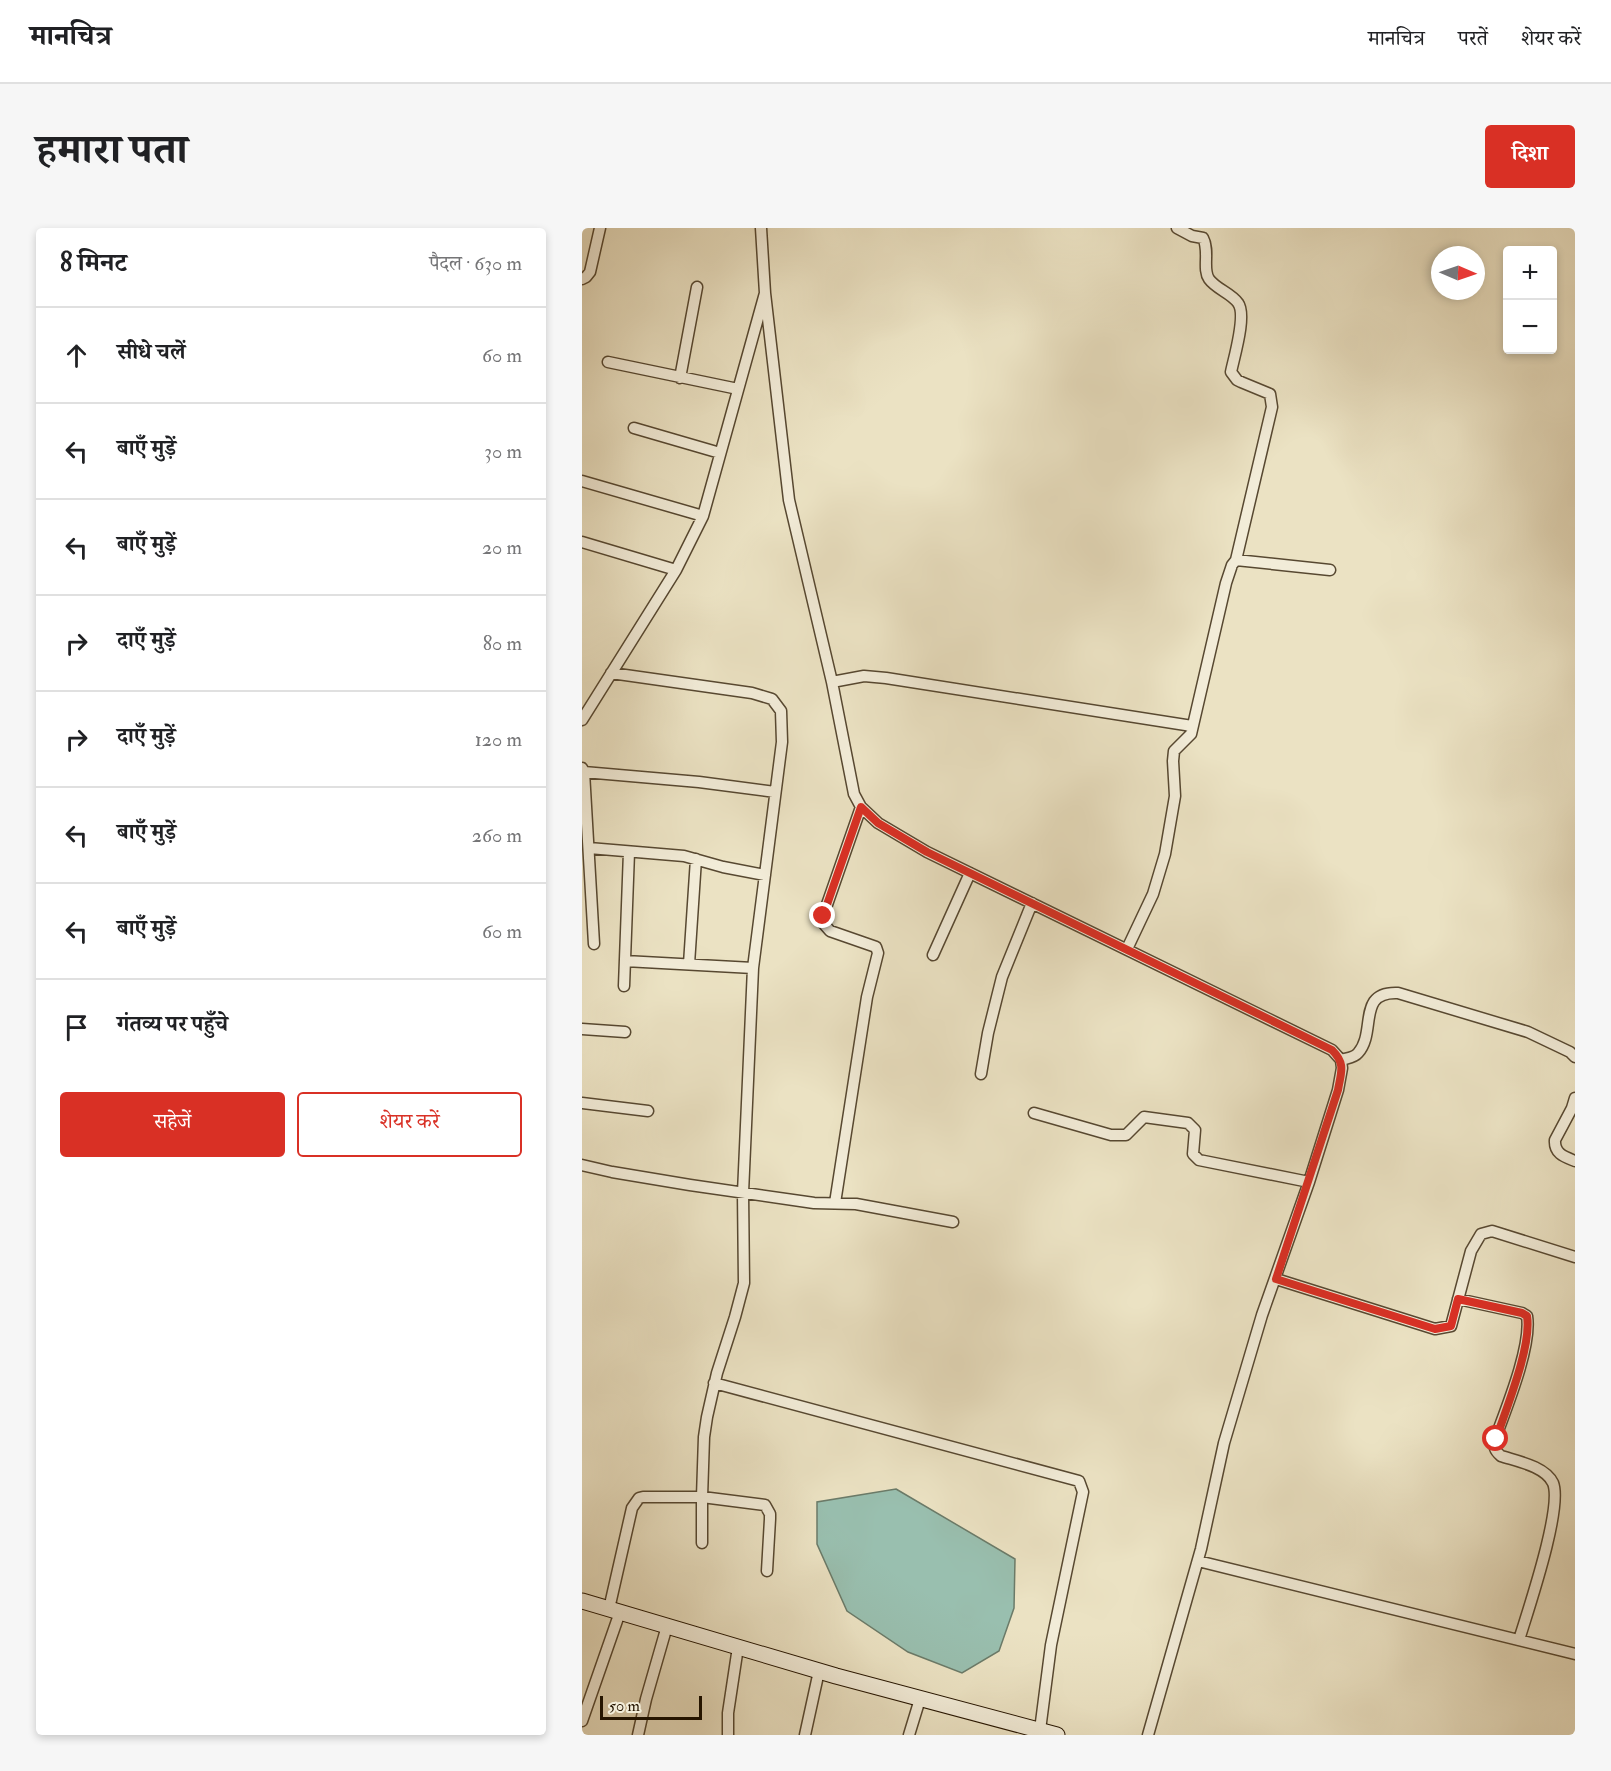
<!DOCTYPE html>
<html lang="hi">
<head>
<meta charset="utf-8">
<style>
  body { margin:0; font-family:"IM FELL Double Pica","Noto Serif Devanagari",serif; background:#f6f6f6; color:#202124 }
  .controls { position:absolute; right:18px; top:18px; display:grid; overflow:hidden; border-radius:6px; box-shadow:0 3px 9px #0003 }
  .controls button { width:54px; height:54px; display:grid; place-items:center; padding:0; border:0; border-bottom:2px solid #e0e0e0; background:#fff; color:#202124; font:30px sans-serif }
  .compass { position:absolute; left:849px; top:18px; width:54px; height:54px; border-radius:50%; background:#fff; box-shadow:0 3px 9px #0003; rotate:92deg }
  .scale { position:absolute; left:18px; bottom:15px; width:102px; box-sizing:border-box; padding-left:6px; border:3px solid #261500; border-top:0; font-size:16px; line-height:21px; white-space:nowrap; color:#261500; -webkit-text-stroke:4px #f2ecd8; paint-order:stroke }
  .stop { position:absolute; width:18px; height:18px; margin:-14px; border:4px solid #d93025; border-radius:50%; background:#fff }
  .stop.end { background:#d93025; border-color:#fff; box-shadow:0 2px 6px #0008 }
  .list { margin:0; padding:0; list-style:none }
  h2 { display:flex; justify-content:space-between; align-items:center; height:78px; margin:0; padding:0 24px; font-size:26px }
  h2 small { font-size:20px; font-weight:400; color:#757577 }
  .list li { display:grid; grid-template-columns:39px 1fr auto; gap:18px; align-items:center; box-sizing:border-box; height:96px; padding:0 24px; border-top:2px solid #e0e0e0 }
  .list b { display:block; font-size:22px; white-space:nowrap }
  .list em { font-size:20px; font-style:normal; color:#757577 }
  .actions { display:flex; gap:12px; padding:18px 24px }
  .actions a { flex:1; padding:14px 0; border:2px solid #d93025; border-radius:6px; text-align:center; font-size:21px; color:#d93025 }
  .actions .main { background:#d93025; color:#fff }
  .icon { flex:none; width:33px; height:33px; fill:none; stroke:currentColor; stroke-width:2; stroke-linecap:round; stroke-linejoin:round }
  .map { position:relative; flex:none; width:993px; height:1507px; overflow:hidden; border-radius:6px }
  header { display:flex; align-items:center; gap:36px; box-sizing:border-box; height:84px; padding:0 30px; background:#fff; border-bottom:2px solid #e0e0e0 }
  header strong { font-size:28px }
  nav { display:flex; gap:33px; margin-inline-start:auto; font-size:21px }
  .intro { display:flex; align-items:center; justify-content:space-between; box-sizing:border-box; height:144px; padding:0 36px }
  h1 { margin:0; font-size:42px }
  .button { padding:15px 27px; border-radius:6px; background:#d93025; color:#fff; font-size:21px; font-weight:700 }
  main { display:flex; gap:36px; padding:0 36px }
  aside { flex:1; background:#fff; border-radius:6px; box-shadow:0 3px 9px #0003 }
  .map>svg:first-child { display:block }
</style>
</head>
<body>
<header>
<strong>मानचित्र</strong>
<nav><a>मानचित्र</a><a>परतें</a><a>शेयर करें</a></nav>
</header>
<div class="intro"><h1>हमारा पता</h1><a class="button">दिशा</a></div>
<main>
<aside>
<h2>8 मिनट<small>पैदल · 630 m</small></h2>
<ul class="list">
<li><svg class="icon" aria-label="ahead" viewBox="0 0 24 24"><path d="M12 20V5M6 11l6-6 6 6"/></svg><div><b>सीधे चलें</b></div><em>60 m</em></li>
<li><svg class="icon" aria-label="left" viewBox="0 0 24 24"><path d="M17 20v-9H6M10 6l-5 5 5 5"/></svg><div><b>बाएँ मुड़ें</b></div><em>30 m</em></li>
<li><svg class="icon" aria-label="left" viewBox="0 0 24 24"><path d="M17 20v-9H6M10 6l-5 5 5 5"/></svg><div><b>बाएँ मुड़ें</b></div><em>20 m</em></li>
<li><svg class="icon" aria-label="right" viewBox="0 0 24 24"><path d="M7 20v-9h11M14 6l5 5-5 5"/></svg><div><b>दाएँ मुड़ें</b></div><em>80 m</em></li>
<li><svg class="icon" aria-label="right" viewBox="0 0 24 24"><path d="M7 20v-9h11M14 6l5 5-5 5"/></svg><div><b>दाएँ मुड़ें</b></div><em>120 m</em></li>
<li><svg class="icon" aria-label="left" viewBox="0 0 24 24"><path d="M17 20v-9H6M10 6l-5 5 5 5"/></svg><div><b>बाएँ मुड़ें</b></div><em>260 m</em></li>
<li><svg class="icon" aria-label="left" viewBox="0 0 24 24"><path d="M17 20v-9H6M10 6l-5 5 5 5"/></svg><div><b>बाएँ मुड़ें</b></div><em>60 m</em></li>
<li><svg class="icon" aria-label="arrive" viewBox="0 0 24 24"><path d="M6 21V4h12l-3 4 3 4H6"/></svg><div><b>गंतव्य पर पहुँचे</b></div></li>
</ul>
<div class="actions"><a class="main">सहेजें</a><a>शेयर करें</a></div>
</aside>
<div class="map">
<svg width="993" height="1507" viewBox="0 0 993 1507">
  <rect width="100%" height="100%" fill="#ebe2c3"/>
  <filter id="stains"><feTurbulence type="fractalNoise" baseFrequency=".00333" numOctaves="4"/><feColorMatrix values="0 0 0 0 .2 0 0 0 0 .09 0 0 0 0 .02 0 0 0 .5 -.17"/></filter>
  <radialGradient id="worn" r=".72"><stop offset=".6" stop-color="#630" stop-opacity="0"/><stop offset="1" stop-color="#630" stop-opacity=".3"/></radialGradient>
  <!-- water -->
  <path fill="#99bfaf" stroke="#6b7b69" stroke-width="1.5" d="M 314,1261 L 433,1331 L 432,1380 L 417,1423 L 380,1445 L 326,1424 L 265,1383 L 235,1316 L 235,1274 Z"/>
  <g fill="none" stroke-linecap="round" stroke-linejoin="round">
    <defs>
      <path id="street" d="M 595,0 L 610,8 L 621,10 C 628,23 620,41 627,51 C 634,61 649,65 656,75 C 665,87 652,129 649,144 L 655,152 L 659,154 L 688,166 L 690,179 L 654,332
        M 0,51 L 4,49 L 8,44 L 18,0
        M 183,65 L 207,272 L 250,454 L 272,566 L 279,579 L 296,595 L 345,624 L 750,822 L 759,832 L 760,840 L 756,862 L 727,954 L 680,1087 L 642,1215 L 619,1321 L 566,1507
        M 26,134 L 156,161
        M 98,150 L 115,59
        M 52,200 L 138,225
        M 0,253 L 121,288
        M 0,314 L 94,342
        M 29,445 L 170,465 L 190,471 L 199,483 L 200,514 L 171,740 L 161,965 L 162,1055 L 153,1089 L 135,1145 L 125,1189 L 122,1209 L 120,1269 L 120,1315
        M 250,454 L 282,448 L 304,450 L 610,498
        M 0,492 L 94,342 L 121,288 L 183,65 L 179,0
        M 0,540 L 2,544 L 12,716
        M 2,544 L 117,554 L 193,564
        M 7,620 L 102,628 L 141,639 L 183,647
        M 545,721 L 571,666 L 583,626 L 593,568 L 591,533 L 592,523 L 609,506 L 644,355 L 650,337 L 654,332 L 748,342
        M 351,727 L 388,645
        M 43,733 L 171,740
        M 107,736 L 114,631
        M 42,758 L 47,624
        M 0,801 L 43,804
        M 759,832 C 765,830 772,830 776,825 C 795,804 774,763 816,765 L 946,804 L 988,824 L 993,829
        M 399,846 L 406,805 L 420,749 L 450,675
        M 993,870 L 990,880 L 973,912 C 972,926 983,929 993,933
        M 0,875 L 66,883
        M 452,885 L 529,907 L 544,907 L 562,889 L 606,895 L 613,902 L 611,926 L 617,932 L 727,954
        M 0,937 L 30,944 L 108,957 L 232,975 L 274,976 L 371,994
        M 253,975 L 285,769 L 296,725 L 294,719 L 248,703 L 241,695 L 241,688 L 279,579
        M 694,1051 L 853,1101 L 869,1098 L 889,1023 L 899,1006 L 910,1003 L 993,1029
        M 876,1071 L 940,1085 L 945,1088 C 950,1118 924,1181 913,1211 C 912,1219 912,1222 919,1228 C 934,1233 963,1238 971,1255 C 981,1280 946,1382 937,1412
        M 132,1155 L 497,1253 L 501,1264 L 469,1417 L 458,1502
        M 616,1333 L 993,1426
        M 27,1381 L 50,1280 L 57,1270 L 61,1269 L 120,1269 L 183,1277 L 188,1286 L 188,1291 L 185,1343
        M 0,1493 L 38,1384
        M 56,1507 L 64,1471 L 85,1398
        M 146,1507 L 146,1485 L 156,1419
        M 223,1507 L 237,1443
        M 327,1507 L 338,1471"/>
      <path id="secondary" d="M 0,1373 L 254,1448 L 475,1507"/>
    </defs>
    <!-- street casing -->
    <use href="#street" stroke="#574831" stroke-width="13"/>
    <!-- secondary casing -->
    <use href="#secondary" stroke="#261500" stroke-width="17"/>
    <!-- street -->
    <use href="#street" stroke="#f2ecd8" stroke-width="10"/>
    <!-- secondary -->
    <use href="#secondary" stroke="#f2ecd8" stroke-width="15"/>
  </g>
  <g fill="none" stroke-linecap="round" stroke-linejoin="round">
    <!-- route -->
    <path stroke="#d93025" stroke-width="8" d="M 241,688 L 279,579 L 296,595 L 345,624 L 750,822 C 764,836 759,844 756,862 L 694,1051 L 853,1101 L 869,1098 L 876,1071 L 940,1085 L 945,1088 C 950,1118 924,1181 914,1211"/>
  </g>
  <rect width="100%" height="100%" filter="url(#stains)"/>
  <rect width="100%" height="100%" fill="url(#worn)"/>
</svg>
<div class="controls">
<button>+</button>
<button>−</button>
</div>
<svg class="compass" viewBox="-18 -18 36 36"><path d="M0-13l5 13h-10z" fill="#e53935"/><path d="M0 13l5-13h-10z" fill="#757577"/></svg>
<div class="scale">50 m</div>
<div class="stop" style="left:914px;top:1211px"></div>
<div class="stop end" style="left:241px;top:688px"></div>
</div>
</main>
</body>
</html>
